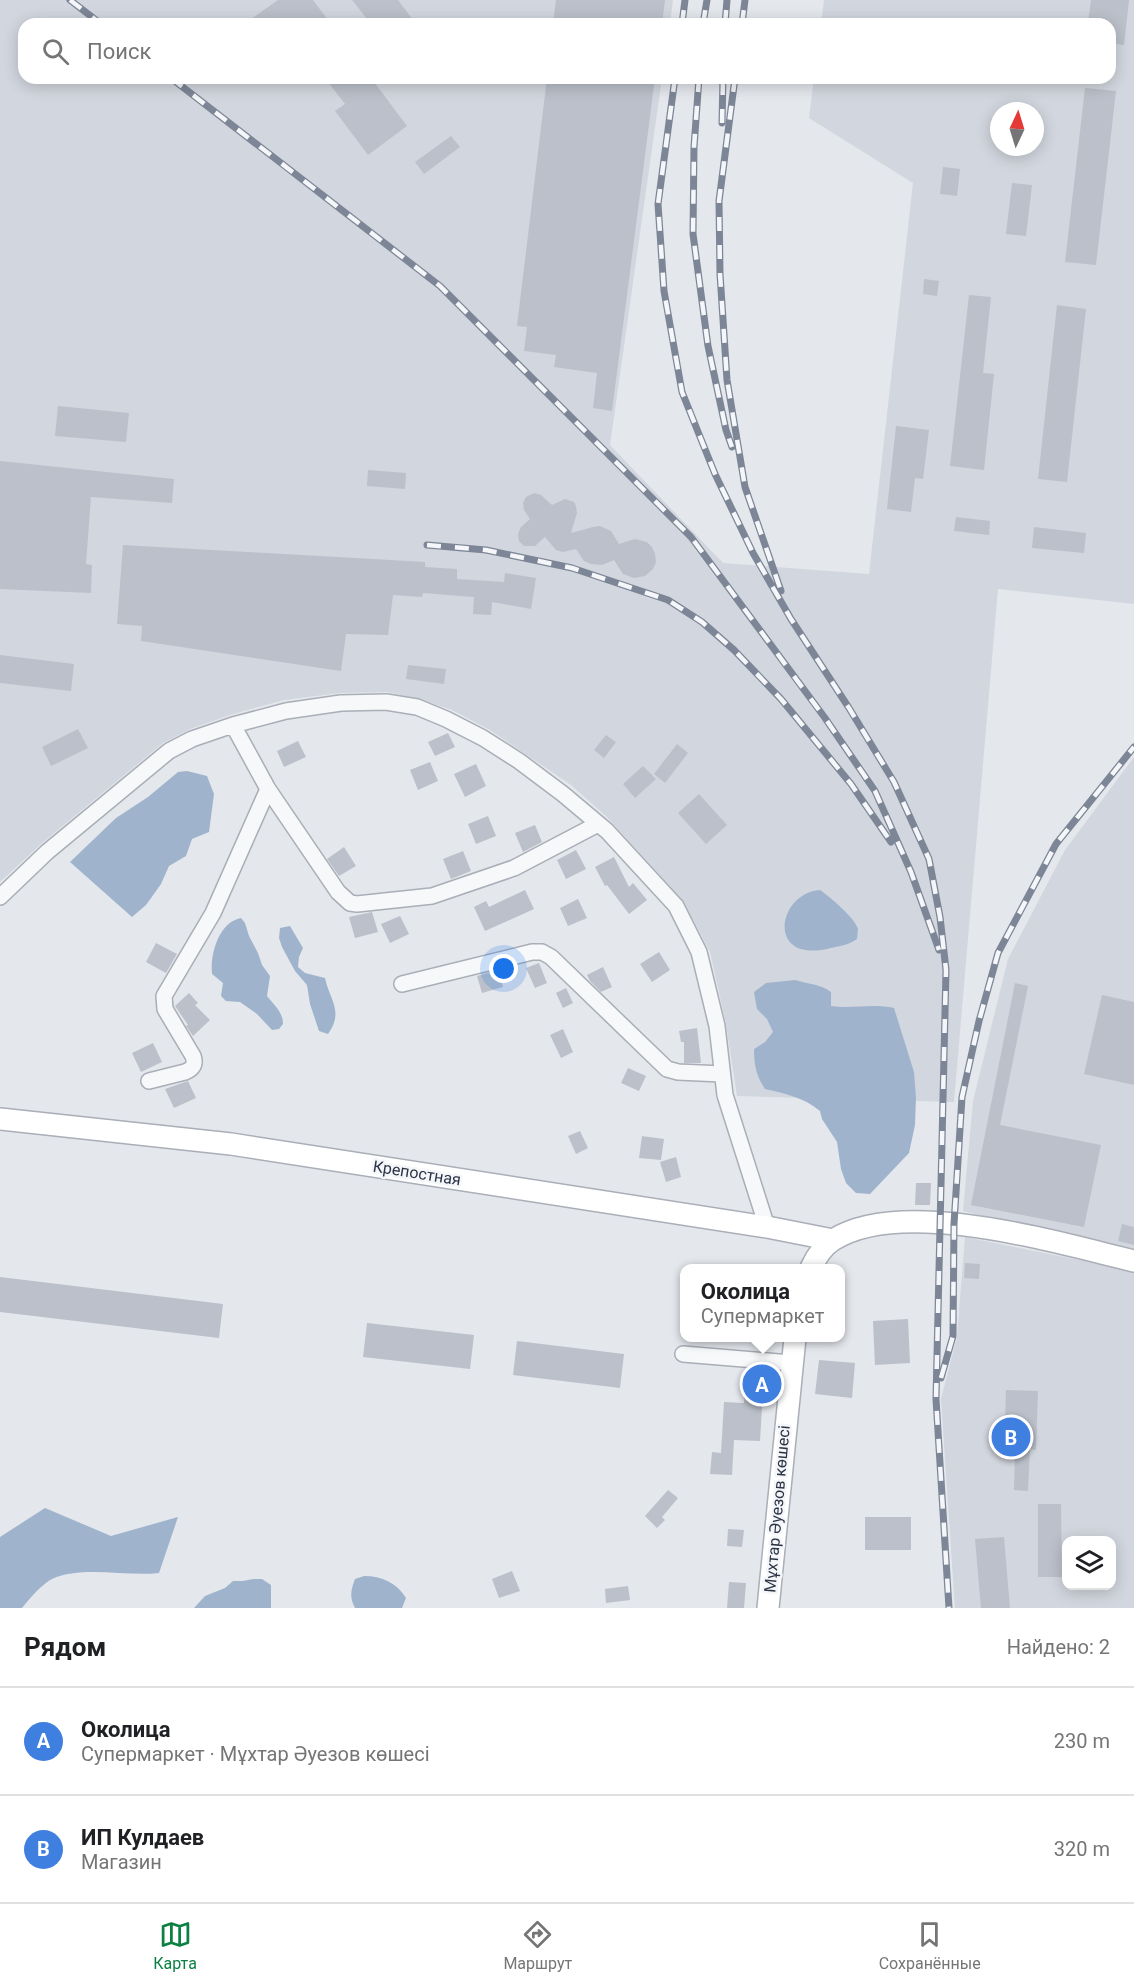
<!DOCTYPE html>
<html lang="ru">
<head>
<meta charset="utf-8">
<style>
  body { margin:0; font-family:Roboto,sans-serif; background:#f6f6f6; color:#202124 }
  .controls { position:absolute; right:18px; bottom:18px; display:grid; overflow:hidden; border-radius:12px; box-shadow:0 3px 15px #0003 }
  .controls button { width:54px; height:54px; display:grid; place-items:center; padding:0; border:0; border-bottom:2px solid #e0e0e0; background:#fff; color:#202124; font:30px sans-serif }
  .compass { position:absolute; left:990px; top:102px; width:54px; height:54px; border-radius:50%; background:#fff; box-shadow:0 3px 15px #0003; rotate:4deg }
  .you { position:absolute; left:504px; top:969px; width:21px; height:21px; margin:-15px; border:4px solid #fff; border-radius:50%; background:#1a73e8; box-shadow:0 0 0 9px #1a73e833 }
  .badge { display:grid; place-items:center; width:39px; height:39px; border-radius:50%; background:#0b8043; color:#fff; font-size:20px; font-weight:700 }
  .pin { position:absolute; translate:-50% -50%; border:3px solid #fff; box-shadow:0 2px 6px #0006 }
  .popup { position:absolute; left:680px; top:1264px; width:165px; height:78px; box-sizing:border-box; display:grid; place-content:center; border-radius:12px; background:#fff; filter:drop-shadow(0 2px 4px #0005); font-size:20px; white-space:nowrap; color:#757577 }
  .popup b { font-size:22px; color:#202124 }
  .popup::after { content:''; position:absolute; left:50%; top:100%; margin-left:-12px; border:12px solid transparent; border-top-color:#fff }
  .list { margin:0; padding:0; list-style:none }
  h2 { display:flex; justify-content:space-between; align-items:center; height:78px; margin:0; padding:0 24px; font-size:26px }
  h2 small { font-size:20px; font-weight:400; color:#757577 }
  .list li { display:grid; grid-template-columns:39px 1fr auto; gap:18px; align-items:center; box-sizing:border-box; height:108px; padding:0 24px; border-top:2px solid #e0e0e0 }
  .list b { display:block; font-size:22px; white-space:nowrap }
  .list p { margin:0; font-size:20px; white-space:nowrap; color:#757577 }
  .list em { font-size:20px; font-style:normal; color:#757577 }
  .icon { flex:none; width:33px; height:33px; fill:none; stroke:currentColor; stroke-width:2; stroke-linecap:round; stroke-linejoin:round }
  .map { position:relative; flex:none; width:1134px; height:1608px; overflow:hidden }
  .search { position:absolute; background:#fff; box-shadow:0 3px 15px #0003; left:18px; right:18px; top:18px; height:66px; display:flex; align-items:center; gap:15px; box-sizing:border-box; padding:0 21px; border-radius:18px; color:#757577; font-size:22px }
  .sheet { height:294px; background:#fff }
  nav { display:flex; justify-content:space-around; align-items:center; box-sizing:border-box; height:84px; border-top:2px solid #e0e0e0; background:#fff; font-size:16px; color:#757577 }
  nav a { display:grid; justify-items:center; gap:3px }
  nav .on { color:#0b8043 }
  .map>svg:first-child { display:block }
</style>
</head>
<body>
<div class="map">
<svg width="1134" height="1608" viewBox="0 0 1134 1608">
  <rect width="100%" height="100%" fill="#e4e7ec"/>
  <!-- built -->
  <path fill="#d2d6de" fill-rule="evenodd" d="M 0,0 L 673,0 L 670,24 L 24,24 L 24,78 L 662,78 L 610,445 L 723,563 L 869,574 L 913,183 L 809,118 L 814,78 L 1110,78 L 1110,24 L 821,24 L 824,0 L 1134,0 L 1134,604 L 998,589 L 954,1102 L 737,1096 L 726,1024 L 710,952 L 684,902 L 607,817 L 571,785 L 490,730 L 452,710 L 419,699 L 387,692 L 340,693 L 284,700 L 230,715 L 190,729 L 163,743 L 42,843 L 0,882 ZM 999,111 L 1035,111 L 1035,147 L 999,147 Z
    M 1134,757 L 1134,1253 L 963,1211 L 973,1101 L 1008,959 L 1065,850 Z
    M 965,1237 L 1134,1271 L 1134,1608 L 955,1608 L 941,1399 L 957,1337 ZM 1066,1540 L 1112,1540 L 1112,1586 L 1066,1586 Z"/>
  <!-- water -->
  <path fill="#9fb4cc" d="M 187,771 L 207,776 L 214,794 L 209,832 L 192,839 L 186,856 L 169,866 L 161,884 L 146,905 L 132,917 L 70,862 L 116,818 L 148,797 L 178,772 Z
    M 820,890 C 829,896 855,918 858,929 C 858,930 857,938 857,939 C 848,945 841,946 831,948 C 765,965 777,893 820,890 Z
    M 241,918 L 245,923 L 249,936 L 258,953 L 262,965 L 270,976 L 267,996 C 274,1005 283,1012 283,1024 L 279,1029 L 272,1030 L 257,1014 L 240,1002 L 226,1001 L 221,996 L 223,983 L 212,974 C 210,954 219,922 241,918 Z
    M 290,926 L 303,948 L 299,957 L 298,967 L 305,973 L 325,978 C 330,1001 344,1011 328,1034 L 319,1031 L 310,1004 L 307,985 L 295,971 L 282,947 L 279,938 L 280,928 Z
    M 795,980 C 808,984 820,984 831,992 L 831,1006 C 852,1009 873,1003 894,1008 L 914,1072 L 916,1098 L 915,1125 L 909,1153 L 870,1194 L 856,1193 L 846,1183 L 841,1169 L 837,1142 L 822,1119 L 820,1111 C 803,1097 786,1094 765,1089 C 756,1075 754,1065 754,1049 L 765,1042 L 773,1032 L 767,1019 L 757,1009 L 754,992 L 766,983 Z
    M 45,1508 L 111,1536 L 178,1517 L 159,1573 C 126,1577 83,1565 52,1579 C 42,1584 29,1599 22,1608 L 0,1608 L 0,1537 Z
    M 364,1576 C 382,1576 397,1583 406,1598 L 402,1608 L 355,1608 C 349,1597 351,1590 355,1579 Z
    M 253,1579 L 262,1579 L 271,1585 L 271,1608 L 194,1608 L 205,1596 L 225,1588 L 233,1581 L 243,1581 Z"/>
  <!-- building -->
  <path fill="#bbc0ca" d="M 278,0 L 313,0 L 331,24 L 244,24 Z
    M 352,0 L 398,0 L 416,24 L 371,24 Z
    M 556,0 L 665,0 L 662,24 L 553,24 Z
    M 1091,0 L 1129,0 L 1124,45 L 1110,43 L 1110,24 L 1088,24 Z
    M 325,78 L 371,78 L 407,126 L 368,155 L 335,111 L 345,104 Z
    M 547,78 L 655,78 L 612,411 L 593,408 L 597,373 L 554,367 L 556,355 L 524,351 L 527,327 L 517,326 Z
    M 1085,88 L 1116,91 L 1096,265 L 1065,262 Z
    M 451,136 L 460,147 L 424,174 L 415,162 Z
    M 943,167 L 960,169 L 957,196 L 940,194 Z
    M 1012,183 L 1032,185 L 1026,236 L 1006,234 Z
    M 924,279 L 939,281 L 937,296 L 923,294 Z
    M 969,295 L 991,297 L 983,373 L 994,374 L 984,470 L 950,466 Z
    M 1057,305 L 1086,309 L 1067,482 L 1038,479 Z
    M 58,406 L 129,413 L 126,442 L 55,436 Z
    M 896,426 L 929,430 L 923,479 L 915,478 L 911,512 L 887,509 Z
    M 0,461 L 174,479 L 172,503 L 91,497 L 86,564 L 92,565 L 91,593 L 0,589 Z
    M 368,470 L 406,473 L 405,489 L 367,486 Z
    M 534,493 L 541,495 L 552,505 L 565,499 L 574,502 L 576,506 L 577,513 L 571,533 L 593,527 L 600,526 L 611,531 L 619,544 L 635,539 L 647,542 L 652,547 L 655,554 L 656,562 L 653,569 L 645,576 L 634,578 L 623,574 L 614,560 L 602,565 L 591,564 L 584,561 L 576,549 L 563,552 L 556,550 L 545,537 L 535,546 L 524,546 L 519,541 L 518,534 L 521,527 L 530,519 L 524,510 L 523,503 L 526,497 Z
    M 956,517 L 990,521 L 989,535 L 954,531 Z
    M 1034,527 L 1086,533 L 1084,553 L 1032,548 Z
    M 123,545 L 425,562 L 425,567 L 457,569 L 457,579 L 504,582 L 505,573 L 536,578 L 531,609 L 492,602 L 491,615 L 473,614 L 474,597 L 423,593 L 422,597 L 393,595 L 388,635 L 346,634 L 341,671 L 141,641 L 142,626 L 117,624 Z
    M 0,655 L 74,664 L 71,691 L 0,683 Z
    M 408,665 L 446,669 L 444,684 L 406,679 Z
    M 78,729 L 88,748 L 51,766 L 42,747 Z
    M 448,733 L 455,747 L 435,756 L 428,742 Z
    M 606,735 L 616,742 L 604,758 L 594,750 Z
    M 298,741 L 306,757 L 284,767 L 277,751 Z
    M 677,744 L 688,753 L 665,783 L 654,774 Z
    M 430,762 L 438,781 L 418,790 L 410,770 Z
    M 476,764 L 486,786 L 465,797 L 454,774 Z
    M 643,766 L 656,779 L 635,798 L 623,784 Z
    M 699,794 L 727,825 L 706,844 L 678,813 Z
    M 488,816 L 496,836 L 476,844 L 468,824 Z
    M 535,825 L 542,842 L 523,852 L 515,833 Z
    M 344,847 L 356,866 L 339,876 L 327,859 Z
    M 576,850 L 586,869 L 566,879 L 557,860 Z
    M 463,851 L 471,871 L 451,879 L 443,859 Z
    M 614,857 L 629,887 L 633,883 L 647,900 L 629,914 L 607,885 L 605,886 L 595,867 Z
    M 525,890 L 534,909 L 485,931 L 474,907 L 486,901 L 489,907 Z
    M 578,899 L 587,918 L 568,926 L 560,908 Z
    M 372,912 L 378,932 L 355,938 L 349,917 Z
    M 400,916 L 409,934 L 390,943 L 381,924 Z
    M 156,943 L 177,954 L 166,973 L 146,962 Z
    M 659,952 L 670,970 L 652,982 L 640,964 Z
    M 539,963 L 547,983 L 535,988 L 526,968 Z
    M 603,967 L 612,987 L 601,992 L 590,981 L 587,975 Z
    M 498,970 L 503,987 L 482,993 L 477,976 Z
    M 1015,983 L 1028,986 L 1000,1125 L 1101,1145 L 1084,1227 L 971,1205 Z
    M 566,988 L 573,1003 L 563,1008 L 556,993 Z
    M 189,993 L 198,1003 L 195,1005 L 210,1020 L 193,1036 L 186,1026 L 188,1025 L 175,1006 Z
    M 1102,995 L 1134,1002 L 1134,1085 L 1084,1074 Z
    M 697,1028 L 701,1063 L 684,1063 L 684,1042 L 681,1042 L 679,1031 Z
    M 563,1029 L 573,1052 L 561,1058 L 550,1035 Z
    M 153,1043 L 162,1062 L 141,1072 L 132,1053 Z
    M 628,1068 L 646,1076 L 639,1091 L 621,1083 Z
    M 188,1081 L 196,1098 L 174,1108 L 165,1089 Z
    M 580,1131 L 588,1148 L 576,1154 L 568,1136 Z
    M 642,1136 L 664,1139 L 661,1160 L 639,1158 Z
    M 676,1157 L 681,1177 L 666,1182 L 660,1162 Z
    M 916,1183 L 931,1183 L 930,1205 L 915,1205 Z
    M 1122,1224 L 1134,1227 L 1134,1245 L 1118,1241 Z
    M 965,1263 L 980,1264 L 979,1279 L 964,1278 Z
    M 0,1277 L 223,1304 L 219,1338 L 0,1312 Z
    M 908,1319 L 910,1363 L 875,1365 L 873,1321 Z
    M 367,1323 L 474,1335 L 470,1369 L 363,1357 Z
    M 517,1341 L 624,1354 L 620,1388 L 513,1375 Z
    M 819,1360 L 855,1363 L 852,1398 L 815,1394 Z
    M 746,1376 L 767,1378 L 766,1390 L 763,1390 L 760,1441 L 734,1440 L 732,1475 L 710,1474 L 712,1452 L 721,1453 L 724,1402 L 744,1403 Z
    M 1006,1390 L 1038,1391 L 1036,1450 L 1030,1449 L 1028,1491 L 1014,1490 L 1015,1449 L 1004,1448 Z
    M 668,1490 L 678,1498 L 662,1517 L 665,1520 L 657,1528 L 645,1516 Z
    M 1038,1504 L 1061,1504 L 1062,1577 L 1038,1577 Z
    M 865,1517 L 911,1517 L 911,1550 L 865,1550 Z
    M 728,1529 L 744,1530 L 742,1547 L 727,1546 Z
    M 1004,1537 L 1010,1608 L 981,1608 L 975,1539 Z
    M 512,1571 L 520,1591 L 499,1598 L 492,1579 Z
    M 729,1582 L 746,1583 L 744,1608 L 727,1608 Z
    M 628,1586 L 630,1600 L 606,1603 L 605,1589 Z"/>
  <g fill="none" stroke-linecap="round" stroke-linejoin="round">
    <defs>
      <path id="street" d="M 233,725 L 268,789 L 338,892 L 350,903 L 357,904 L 432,896 L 514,868 L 598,824
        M 0,897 L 47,852 L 169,751 L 192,739 L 233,725 L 286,711 L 341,703 L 386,702 L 417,707 L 446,719 L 483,738 L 519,761 L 563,794 L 607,831 L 676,906 L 699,952 L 717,1026 L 725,1095 L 767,1227
        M 402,984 L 532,952 L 542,952 L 551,957 L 667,1069 L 678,1072 L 722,1074
        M 149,1081 L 185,1072 C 193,1069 196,1064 193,1056 L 165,1009 L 164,996 L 213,913 L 268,789
        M 683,1354 L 791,1363"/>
      <path id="secondary" d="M 0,1119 L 231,1144 L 767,1227 L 833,1240
        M 811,1268 C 816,1257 822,1247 833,1240 C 902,1196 1058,1243 1134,1261
        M 768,1608 L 795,1338"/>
    </defs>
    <!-- street casing -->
    <use href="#street" stroke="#a9aeb7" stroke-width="18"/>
    <!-- secondary casing -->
    <use href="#secondary" stroke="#a9aeb7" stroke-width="24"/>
    <!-- street -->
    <use href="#street" stroke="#f7f8fa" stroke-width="15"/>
    <!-- secondary -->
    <use href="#secondary" stroke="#fff" stroke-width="21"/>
    <defs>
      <path id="rail" d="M 70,0 L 101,24
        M 682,24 L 685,0
        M 703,24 L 707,0
        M 725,24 L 727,0
        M 742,24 L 745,0
        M 171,78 L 440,286 L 691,537 L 825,718 L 875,791 L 911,872 L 939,950
        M 675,78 L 658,204 L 664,291 L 682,392 L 715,474 L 753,553 L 791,619 L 849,708 L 894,782 L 929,859 L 940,917 L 946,970 L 936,1399 L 949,1608
        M 699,78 L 694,147 L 693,234 L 708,346 L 726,430 L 732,447
        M 735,78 L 719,201 L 720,274 L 727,380 L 745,487 L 781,591
        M 722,123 L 723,78
        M 427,545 L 486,550 L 572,568 L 668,600 L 702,622 L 734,650 L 781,699 L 851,784 L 891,842
        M 941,1378 L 953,1336 L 954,1224 L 962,1097 L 979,1021 L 998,953 L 1056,844 L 1134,747"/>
    </defs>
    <!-- rail casing -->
    <use href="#rail" stroke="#7d8696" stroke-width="7"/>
    <!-- rail -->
    <use href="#rail" stroke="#f4f6f9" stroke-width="4.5" stroke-dasharray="14" stroke-linecap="butt"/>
  </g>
  <g text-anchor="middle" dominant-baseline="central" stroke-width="5" stroke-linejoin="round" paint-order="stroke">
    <!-- street labels -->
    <g font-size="16" fill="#2b3445" stroke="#f4f6f9">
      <text transform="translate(417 1173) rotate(9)">Крепостная</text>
      <text transform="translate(777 1509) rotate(-85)">Мұхтар Әуезов көшесі</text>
    </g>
  </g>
</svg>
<div class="controls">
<button><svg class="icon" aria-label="layers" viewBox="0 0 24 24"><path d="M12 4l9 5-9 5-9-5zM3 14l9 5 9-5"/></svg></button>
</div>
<svg class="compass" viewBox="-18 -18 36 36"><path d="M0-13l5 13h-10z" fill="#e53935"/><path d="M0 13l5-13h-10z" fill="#757577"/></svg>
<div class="you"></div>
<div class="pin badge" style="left:762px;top:1384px;background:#3f7fe0">A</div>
<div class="popup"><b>Околица</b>Супермаркет</div>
<div class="pin badge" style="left:1011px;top:1437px;background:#3f7fe0">B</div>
<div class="search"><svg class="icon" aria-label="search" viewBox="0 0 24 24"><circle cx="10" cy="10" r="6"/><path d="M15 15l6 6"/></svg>Поиск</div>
</div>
<section class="sheet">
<h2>Рядом<small>Найдено: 2</small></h2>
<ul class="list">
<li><span class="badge" style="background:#3f7fe0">A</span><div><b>Околица</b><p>Супермаркет · Мұхтар Әуезов көшесі</p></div><em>230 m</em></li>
<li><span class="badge" style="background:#3f7fe0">B</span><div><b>ИП Кулдаев</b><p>Магазин</p></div><em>320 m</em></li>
</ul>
</section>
<nav>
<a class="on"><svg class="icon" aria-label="map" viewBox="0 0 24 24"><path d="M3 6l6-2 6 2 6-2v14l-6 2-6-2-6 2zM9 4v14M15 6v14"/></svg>Карта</a>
<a><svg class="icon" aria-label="directions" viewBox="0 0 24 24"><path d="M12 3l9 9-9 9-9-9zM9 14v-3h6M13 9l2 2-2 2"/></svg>Маршрут</a>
<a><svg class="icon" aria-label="saved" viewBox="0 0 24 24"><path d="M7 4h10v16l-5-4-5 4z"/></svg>Сохранённые</a>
</nav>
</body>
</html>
